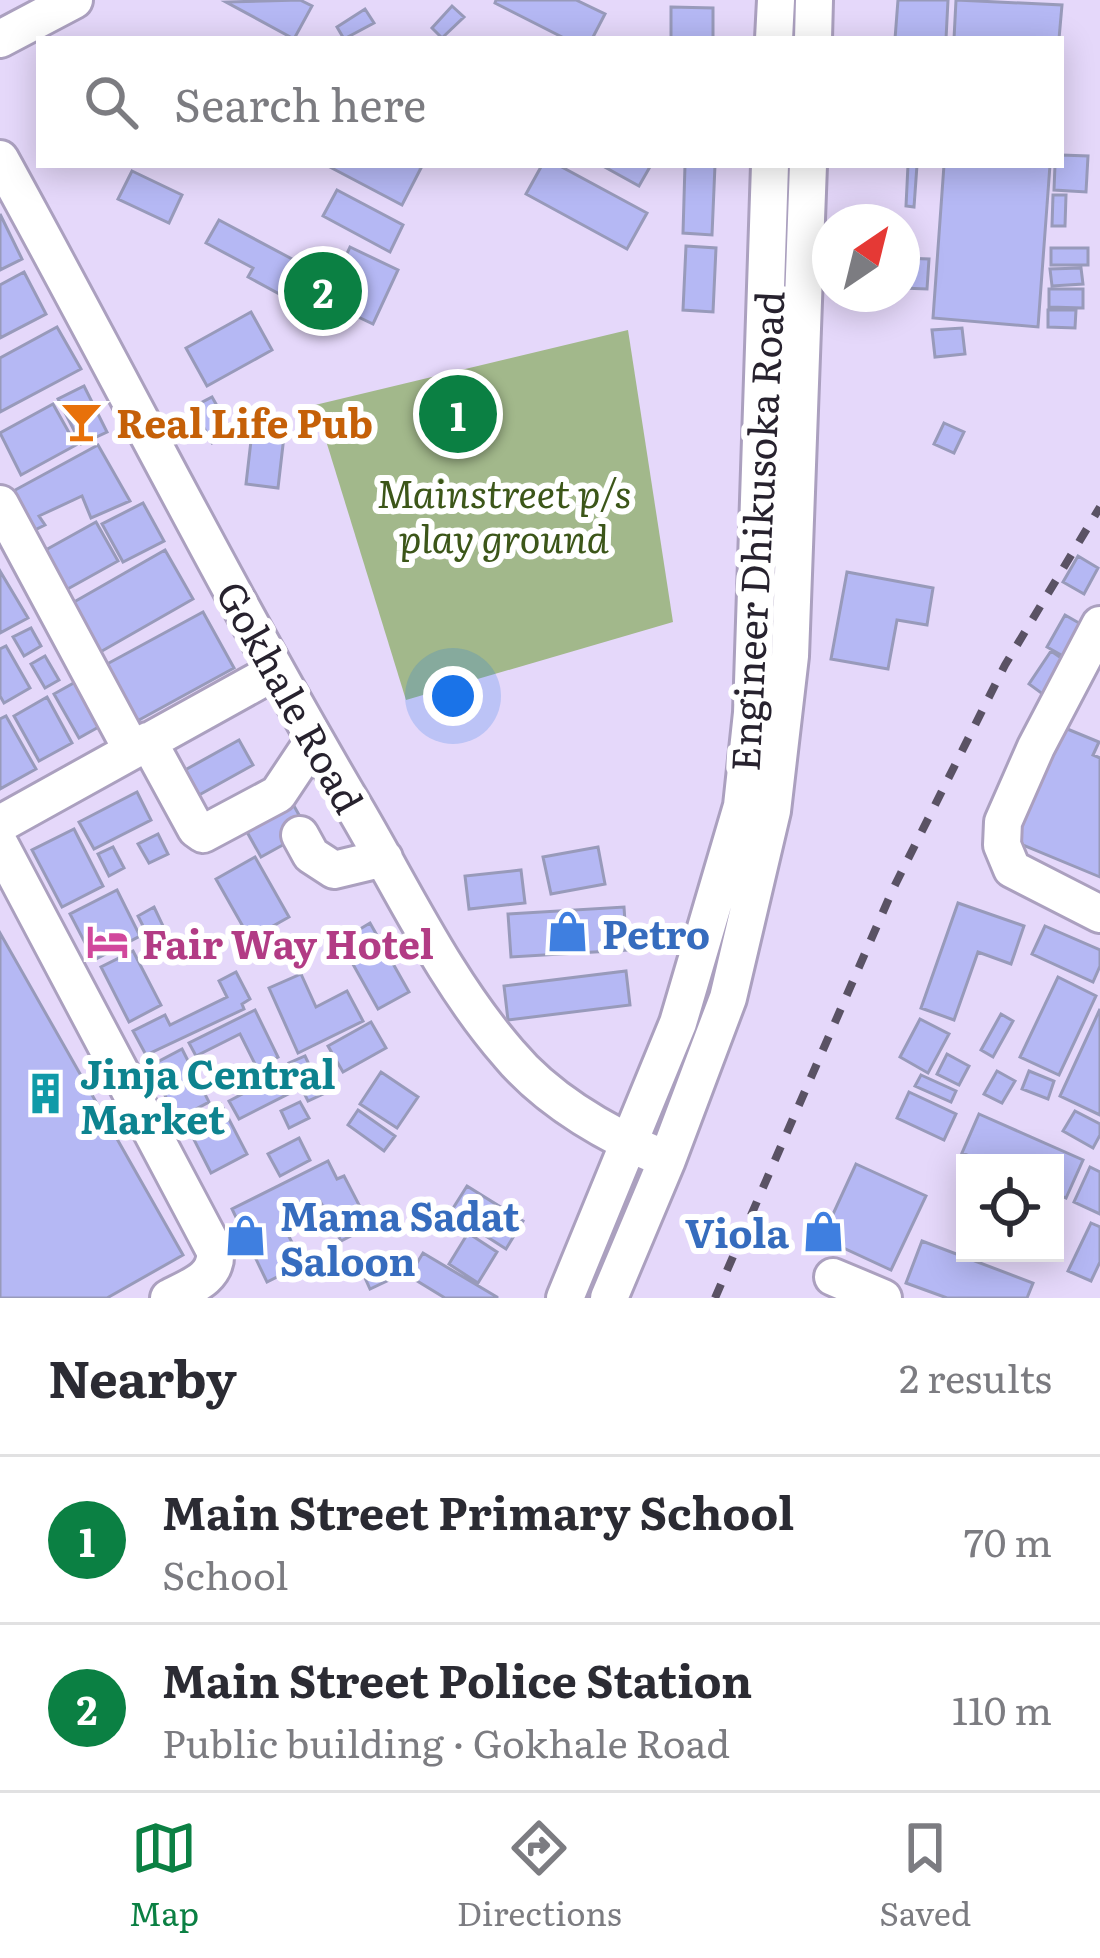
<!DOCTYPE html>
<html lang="en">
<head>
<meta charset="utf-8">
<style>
  body { margin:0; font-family:Literata,serif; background:#f2f2f3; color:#2b2b33 }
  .controls { position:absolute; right:36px; bottom:36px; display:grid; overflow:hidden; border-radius:0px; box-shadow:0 6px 30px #0003 }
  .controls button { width:108px; height:108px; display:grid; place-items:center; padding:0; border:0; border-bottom:3px solid #e1e1e2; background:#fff; color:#2b2b33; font:60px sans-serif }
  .compass { position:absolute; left:812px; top:204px; width:108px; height:108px; border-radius:50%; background:#fff; box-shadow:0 6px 30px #0003; rotate:35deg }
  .you { position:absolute; left:453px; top:696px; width:42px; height:42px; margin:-30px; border:9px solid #fff; border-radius:50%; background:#1a73e8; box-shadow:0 0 0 18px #1a73e833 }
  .badge { display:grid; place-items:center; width:78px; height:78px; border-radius:50%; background:#0b8043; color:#fff; font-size:39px; font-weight:700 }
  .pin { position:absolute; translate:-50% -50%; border:6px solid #fff; box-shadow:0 3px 12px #0006 }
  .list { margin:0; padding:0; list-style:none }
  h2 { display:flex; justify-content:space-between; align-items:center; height:156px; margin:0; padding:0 48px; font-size:51px }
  h2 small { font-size:39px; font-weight:400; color:#7c7c81 }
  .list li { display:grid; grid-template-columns:78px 1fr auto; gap:36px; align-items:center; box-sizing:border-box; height:168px; padding:0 48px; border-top:3px solid #e1e1e2 }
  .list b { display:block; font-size:45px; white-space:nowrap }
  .list p { margin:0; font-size:39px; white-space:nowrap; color:#7c7c81 }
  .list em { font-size:39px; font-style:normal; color:#7c7c81 }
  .icon { flex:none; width:66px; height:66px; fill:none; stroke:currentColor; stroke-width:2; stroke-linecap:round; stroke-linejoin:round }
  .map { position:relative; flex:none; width:1100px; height:1298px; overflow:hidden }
  .search { position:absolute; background:#fff; box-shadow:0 6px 30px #0003; left:36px; right:36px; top:36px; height:132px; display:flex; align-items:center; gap:30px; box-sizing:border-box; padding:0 42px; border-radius:0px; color:#7c7c81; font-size:45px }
  .sheet { height:492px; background:#fff }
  nav { display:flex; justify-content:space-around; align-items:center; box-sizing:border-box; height:168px; border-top:3px solid #e1e1e2; background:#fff; font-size:33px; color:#7c7c81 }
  nav a { display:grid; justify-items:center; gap:6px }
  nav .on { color:#0b8043 }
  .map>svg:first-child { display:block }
</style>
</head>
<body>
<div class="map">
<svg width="1100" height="1298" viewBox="0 0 1100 1298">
  <rect width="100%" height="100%" fill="#e5d8fa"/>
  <!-- green -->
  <path fill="#a2b88b" d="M 628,330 L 673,622 L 406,700 L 315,405 Z"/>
  <!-- building -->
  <path fill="#b5b8f4" stroke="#989aba" stroke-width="3" d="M 300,0 L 312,6 L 294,39 L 226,2 Z
    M 496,0 L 576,0 L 605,14 L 592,39 L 566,39 L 495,3 Z
    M 898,0 L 948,0 L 946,39 L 895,39 Z
    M 956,0 L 1062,5 L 1059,39 L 954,39 Z
    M 452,6 L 464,17 L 442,38 L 432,28 Z
    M 671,7 L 713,8 L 713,39 L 671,39 Z
    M 365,9 L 374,23 L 344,39 L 337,27 Z
    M 1061,155 L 1088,156 L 1086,192 L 1054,190 L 1055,165 L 1061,165 Z
    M 326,165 L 416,165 L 421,168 L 402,205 Z
    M 542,165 L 558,165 L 647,213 L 627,249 L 526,194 Z
    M 601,165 L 651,165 L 639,186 Z
    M 685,165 L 715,165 L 712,235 L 683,233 Z
    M 908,165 L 917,165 L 914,207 L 906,206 Z
    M 944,165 L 1050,165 L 1038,327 L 933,318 Z
    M 132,171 L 182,195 L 169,223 L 118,199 Z
    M 337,190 L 403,225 L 390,252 L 323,216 Z
    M 1053,195 L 1066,195 L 1065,226 L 1052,226 Z
    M 0,214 L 22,259 L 0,270 Z
    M 219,220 L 307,267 L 295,290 L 288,287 L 283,296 L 248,277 L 253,268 L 206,243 Z
    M 686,246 L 716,248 L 713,312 L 683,310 Z
    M 350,247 L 398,270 L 373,324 L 325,301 Z
    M 1051,248 L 1088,248 L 1088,265 L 1051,265 Z
    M 902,258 L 929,259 L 927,289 L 902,288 Z
    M 1081,268 L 1083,284 L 1052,286 L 1050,269 Z
    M 24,272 L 46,314 L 0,338 L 0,285 Z
    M 1049,289 L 1083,289 L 1083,308 L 1049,307 Z
    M 1048,310 L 1076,310 L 1075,328 L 1048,327 Z
    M 251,312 L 272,350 L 207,386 L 186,348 Z
    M 57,327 L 81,369 L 0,412 L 0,358 Z
    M 962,328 L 965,354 L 935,357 L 932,330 Z
    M 84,386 L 107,432 L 81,444 L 58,399 Z
    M 212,397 L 232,432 L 212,443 L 193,407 Z
    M 53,404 L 76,445 L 21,475 L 0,433 Z
    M 944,423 L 964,432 L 954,453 L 934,444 Z
    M 252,432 L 284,436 L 278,488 L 246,484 Z
    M 98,445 L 130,501 L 91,518 L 82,496 L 39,516 L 45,525 L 35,530 L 39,537 L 31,541 L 6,495 Z
    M 143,503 L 164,541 L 123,562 L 102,524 Z
    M 96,522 L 118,561 L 64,591 L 42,552 Z
    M 165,550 L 193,599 L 95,655 L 67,606 Z
    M 1078,556 L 1098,568 L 1084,594 L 1063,582 Z
    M 0,571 L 28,618 L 0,633 Z
    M 847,572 L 933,588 L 927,625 L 897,620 L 888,669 L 831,659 Z
    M 203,612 L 234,668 L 128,726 L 96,670 Z
    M 1065,615 L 1086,627 L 1070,660 L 1047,647 Z
    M 31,628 L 41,646 L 24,656 L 13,637 Z
    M 6,646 L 30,688 L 4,703 L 0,696 L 0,649 Z
    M 1051,651 L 1067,662 L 1044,695 L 1029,684 Z
    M 45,656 L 59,680 L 45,688 L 31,664 Z
    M 79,680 L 104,724 L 79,738 L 54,694 Z
    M 47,697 L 72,743 L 39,761 L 14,716 Z
    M 6,716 L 36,769 L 0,789 L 0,719 Z
    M 1060,726 L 1099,742 L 1093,755 L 1100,758 L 1100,877 L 1013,841 Z
    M 239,740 L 253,765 L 199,795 L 185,770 Z
    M 137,792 L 151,820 L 94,849 L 79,822 Z
    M 294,806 L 308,831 L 261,857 L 247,832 Z
    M 74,829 L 103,886 L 62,907 L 32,850 Z
    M 158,834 L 168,854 L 149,863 L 138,844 Z
    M 113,847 L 124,868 L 109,876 L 98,854 Z
    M 598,847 L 605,884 L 551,894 L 543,857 Z
    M 255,857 L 289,917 L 250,939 L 216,879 Z
    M 521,870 L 525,903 L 469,909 L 465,876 Z
    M 117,890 L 140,936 L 94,960 L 70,914 Z
    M 958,903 L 1024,926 L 1011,964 L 978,952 L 954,1020 L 921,1008 Z
    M 154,907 L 164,928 L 148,936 L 138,916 Z
    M 624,907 L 627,950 L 511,957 L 508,914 Z
    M 370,923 L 409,992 L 378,1009 L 340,941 Z
    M 1045,926 L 1100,950 L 1100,966 L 1093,982 L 1032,954 Z
    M 0,933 L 183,1255 L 107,1298 L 0,1298 Z
    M 133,951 L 161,1005 L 129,1022 L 101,967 Z
    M 626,971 L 630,1005 L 508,1020 L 504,986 Z
    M 236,972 L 250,999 L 242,1004 L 244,1009 L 146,1055 L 133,1031 L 165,1015 L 170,1025 L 227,997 L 219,981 Z
    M 301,974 L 316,1007 L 347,991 L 363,1021 L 298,1053 L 269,988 Z
    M 1058,977 L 1096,996 L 1059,1075 L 1020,1057 Z
    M 1100,1009 L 1100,1115 L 1060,1096 Z
    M 255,1010 L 278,1057 L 257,1068 L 240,1034 L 196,1056 L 189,1043 Z
    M 1001,1014 L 1013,1021 L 993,1057 L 981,1050 Z
    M 920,1019 L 949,1034 L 928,1073 L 900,1057 Z
    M 371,1022 L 386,1048 L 343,1072 L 328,1046 Z
    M 182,1049 L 209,1102 L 177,1119 L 150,1066 Z
    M 947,1054 L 969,1066 L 959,1085 L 937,1074 Z
    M 305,1056 L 323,1094 L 308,1101 L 289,1063 Z
    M 997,1071 L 1015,1081 L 1002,1103 L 984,1094 Z
    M 1029,1071 L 1054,1081 L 1048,1099 L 1022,1089 Z
    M 284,1072 L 294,1091 L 239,1119 L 229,1101 Z
    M 381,1072 L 418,1097 L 397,1128 L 360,1104 Z
    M 921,1075 L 956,1091 L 951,1102 L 915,1086 Z
    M 909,1092 L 956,1114 L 944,1140 L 897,1118 Z
    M 300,1102 L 309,1118 L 289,1128 L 281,1111 Z
    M 221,1104 L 247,1154 L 211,1173 L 185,1122 Z
    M 358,1110 L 395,1136 L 384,1151 L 348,1125 Z
    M 1075,1111 L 1100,1124 L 1100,1135 L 1093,1148 L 1063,1131 Z
    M 979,1114 L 1083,1160 L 1066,1198 L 1055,1193 L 1055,1163 L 986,1163 L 962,1153 Z
    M 299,1138 L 310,1160 L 280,1176 L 268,1154 Z
    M 328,1161 L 337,1179 L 344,1176 L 370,1226 L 341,1241 L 320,1201 L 281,1221 L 303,1264 L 267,1282 L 232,1209 Z
    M 856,1164 L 926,1196 L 891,1270 L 822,1238 Z
    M 1090,1167 L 1100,1172 L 1100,1214 L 1074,1202 Z
    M 467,1186 L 523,1221 L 506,1249 L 450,1213 Z
    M 1091,1223 L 1100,1227 L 1100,1262 L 1091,1281 L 1068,1271 Z
    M 468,1233 L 497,1252 L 478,1283 L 449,1264 Z
    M 922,1241 L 1033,1283 L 1027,1298 L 947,1298 L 906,1283 Z
    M 423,1253 L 497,1297 L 497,1298 L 445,1298 L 409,1276 Z
    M 381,1259 L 391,1279 L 370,1289 L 361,1269 Z"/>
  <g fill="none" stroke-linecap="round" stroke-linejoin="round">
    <defs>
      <path id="minor" d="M 0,39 L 74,0
        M 774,39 L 776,0
        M 813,39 L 814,0
        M 0,159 C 119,375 229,595 354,807 C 403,890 446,982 509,1054 C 549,1102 610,1136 667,1160
        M 0,504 L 132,750
        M 1100,625 L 1036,747 L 1003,822 L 1002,845 L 1012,869 L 1100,914
        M 148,741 L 196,829 L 203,834 L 278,794 L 314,740
        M 0,824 L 274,672
        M 300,835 L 311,855 L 334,870 L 384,858
        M 0,845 L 215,1251 C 218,1278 190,1287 169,1298
        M 833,1277 L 883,1298
        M 565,1298 L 678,1023 L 742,806 L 752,713 L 770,165
        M 609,1298 L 667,1160 L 728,998 L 772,811 L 790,656 L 808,165"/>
    </defs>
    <!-- minor casing -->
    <use href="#minor" stroke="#aba0bf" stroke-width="42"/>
    <!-- minor -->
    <use href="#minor" stroke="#fff" stroke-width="36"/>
    <!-- rail -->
    <path stroke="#5a5264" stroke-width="8" stroke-dasharray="15 15" stroke-linecap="butt" d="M 715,1298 L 893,889 L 1005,665 L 1100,507"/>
  </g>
  <!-- icons -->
  <defs>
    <symbol id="bar-bare" viewBox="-9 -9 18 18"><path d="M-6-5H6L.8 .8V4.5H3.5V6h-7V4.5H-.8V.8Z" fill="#e8710a" stroke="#fff" stroke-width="2.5" paint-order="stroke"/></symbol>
    <symbol id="shop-bare" viewBox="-9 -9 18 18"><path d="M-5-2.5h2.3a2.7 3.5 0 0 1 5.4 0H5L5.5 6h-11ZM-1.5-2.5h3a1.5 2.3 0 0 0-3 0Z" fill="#3f7fe0" stroke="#fff" stroke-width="2.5" paint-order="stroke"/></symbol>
    <symbol id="hotel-bare" viewBox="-9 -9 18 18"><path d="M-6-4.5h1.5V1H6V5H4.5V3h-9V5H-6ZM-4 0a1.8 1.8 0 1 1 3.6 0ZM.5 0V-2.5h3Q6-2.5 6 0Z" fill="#d1479c" stroke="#fff" stroke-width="2.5" paint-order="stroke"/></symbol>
    <symbol id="building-bare" viewBox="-9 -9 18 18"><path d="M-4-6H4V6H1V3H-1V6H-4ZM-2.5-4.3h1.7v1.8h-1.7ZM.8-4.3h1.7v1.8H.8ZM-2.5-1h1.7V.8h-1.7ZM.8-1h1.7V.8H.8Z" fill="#0f9aa8" stroke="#fff" stroke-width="2.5" paint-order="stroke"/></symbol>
  </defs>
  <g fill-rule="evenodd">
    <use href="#bar-bare" x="52" y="392" width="59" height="59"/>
    <use href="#shop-bare" x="538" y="902" width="59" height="59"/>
    <use href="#hotel-bare" x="78" y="912" width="59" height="59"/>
    <use href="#building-bare" x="16" y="1064" width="59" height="59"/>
    <use href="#shop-bare" x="794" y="1202" width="59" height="59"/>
    <use href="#shop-bare" x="216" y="1206" width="59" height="59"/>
  </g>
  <g text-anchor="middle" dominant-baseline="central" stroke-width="12" stroke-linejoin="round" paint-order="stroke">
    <!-- food labels -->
    <g font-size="39" font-weight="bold" fill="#c56008" stroke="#fff" text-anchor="start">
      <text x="116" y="421">Real Life Pub</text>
    </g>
    <!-- park labels -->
    <g font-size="39" font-style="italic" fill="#3c5619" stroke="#fff">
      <text x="504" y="491">Mainstreet p/s<tspan x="504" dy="45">play ground</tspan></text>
    </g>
    <!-- street labels -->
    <g font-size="39" fill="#27222e" stroke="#fff">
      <text transform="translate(755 531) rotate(-87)">Engineer Dhikusoka Road</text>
      <text transform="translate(292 696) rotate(61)">Gokhale Road</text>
    </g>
    <!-- shop labels -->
    <g font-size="39" font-weight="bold" fill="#366cbe" stroke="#fff" text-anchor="start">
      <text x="602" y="932">Petro</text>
      <text x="280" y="1214">Mama Sadat<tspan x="280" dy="45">Saloon</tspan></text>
      <text x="789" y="1231" text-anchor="end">Viola</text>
    </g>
    <!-- hotel labels -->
    <g font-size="39" font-weight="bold" fill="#b23c85" stroke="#fff" text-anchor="start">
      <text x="142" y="942">Fair Way Hotel</text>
    </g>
    <!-- culture labels -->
    <g font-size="39" font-weight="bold" fill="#0d838f" stroke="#fff" text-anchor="start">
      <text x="80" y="1072">Jinja Central<tspan x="80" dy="45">Market</tspan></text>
    </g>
  </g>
</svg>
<div class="controls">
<button><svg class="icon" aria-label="locate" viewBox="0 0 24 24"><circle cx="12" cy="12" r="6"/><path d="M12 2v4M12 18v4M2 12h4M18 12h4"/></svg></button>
</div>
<svg class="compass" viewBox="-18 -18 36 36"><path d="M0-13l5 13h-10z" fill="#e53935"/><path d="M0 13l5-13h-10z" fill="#7c7c81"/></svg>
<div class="you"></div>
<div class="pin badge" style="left:458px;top:414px">1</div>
<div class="pin badge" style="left:323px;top:291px">2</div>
<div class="search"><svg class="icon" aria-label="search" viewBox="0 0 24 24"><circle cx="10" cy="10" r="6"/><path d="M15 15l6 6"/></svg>Search here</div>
</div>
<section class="sheet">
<h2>Nearby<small>2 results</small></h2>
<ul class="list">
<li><span class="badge">1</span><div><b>Main Street Primary School</b><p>School</p></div><em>70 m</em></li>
<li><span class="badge">2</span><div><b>Main Street Police Station</b><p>Public building · Gokhale Road</p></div><em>110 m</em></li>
</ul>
</section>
<nav>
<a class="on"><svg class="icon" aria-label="map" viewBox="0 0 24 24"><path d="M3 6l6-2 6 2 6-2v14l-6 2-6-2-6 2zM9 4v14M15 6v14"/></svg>Map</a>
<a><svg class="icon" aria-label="directions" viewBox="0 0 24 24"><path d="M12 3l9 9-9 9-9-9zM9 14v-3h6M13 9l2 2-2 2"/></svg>Directions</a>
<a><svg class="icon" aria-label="saved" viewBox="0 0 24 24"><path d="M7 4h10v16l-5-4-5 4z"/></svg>Saved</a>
</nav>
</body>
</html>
